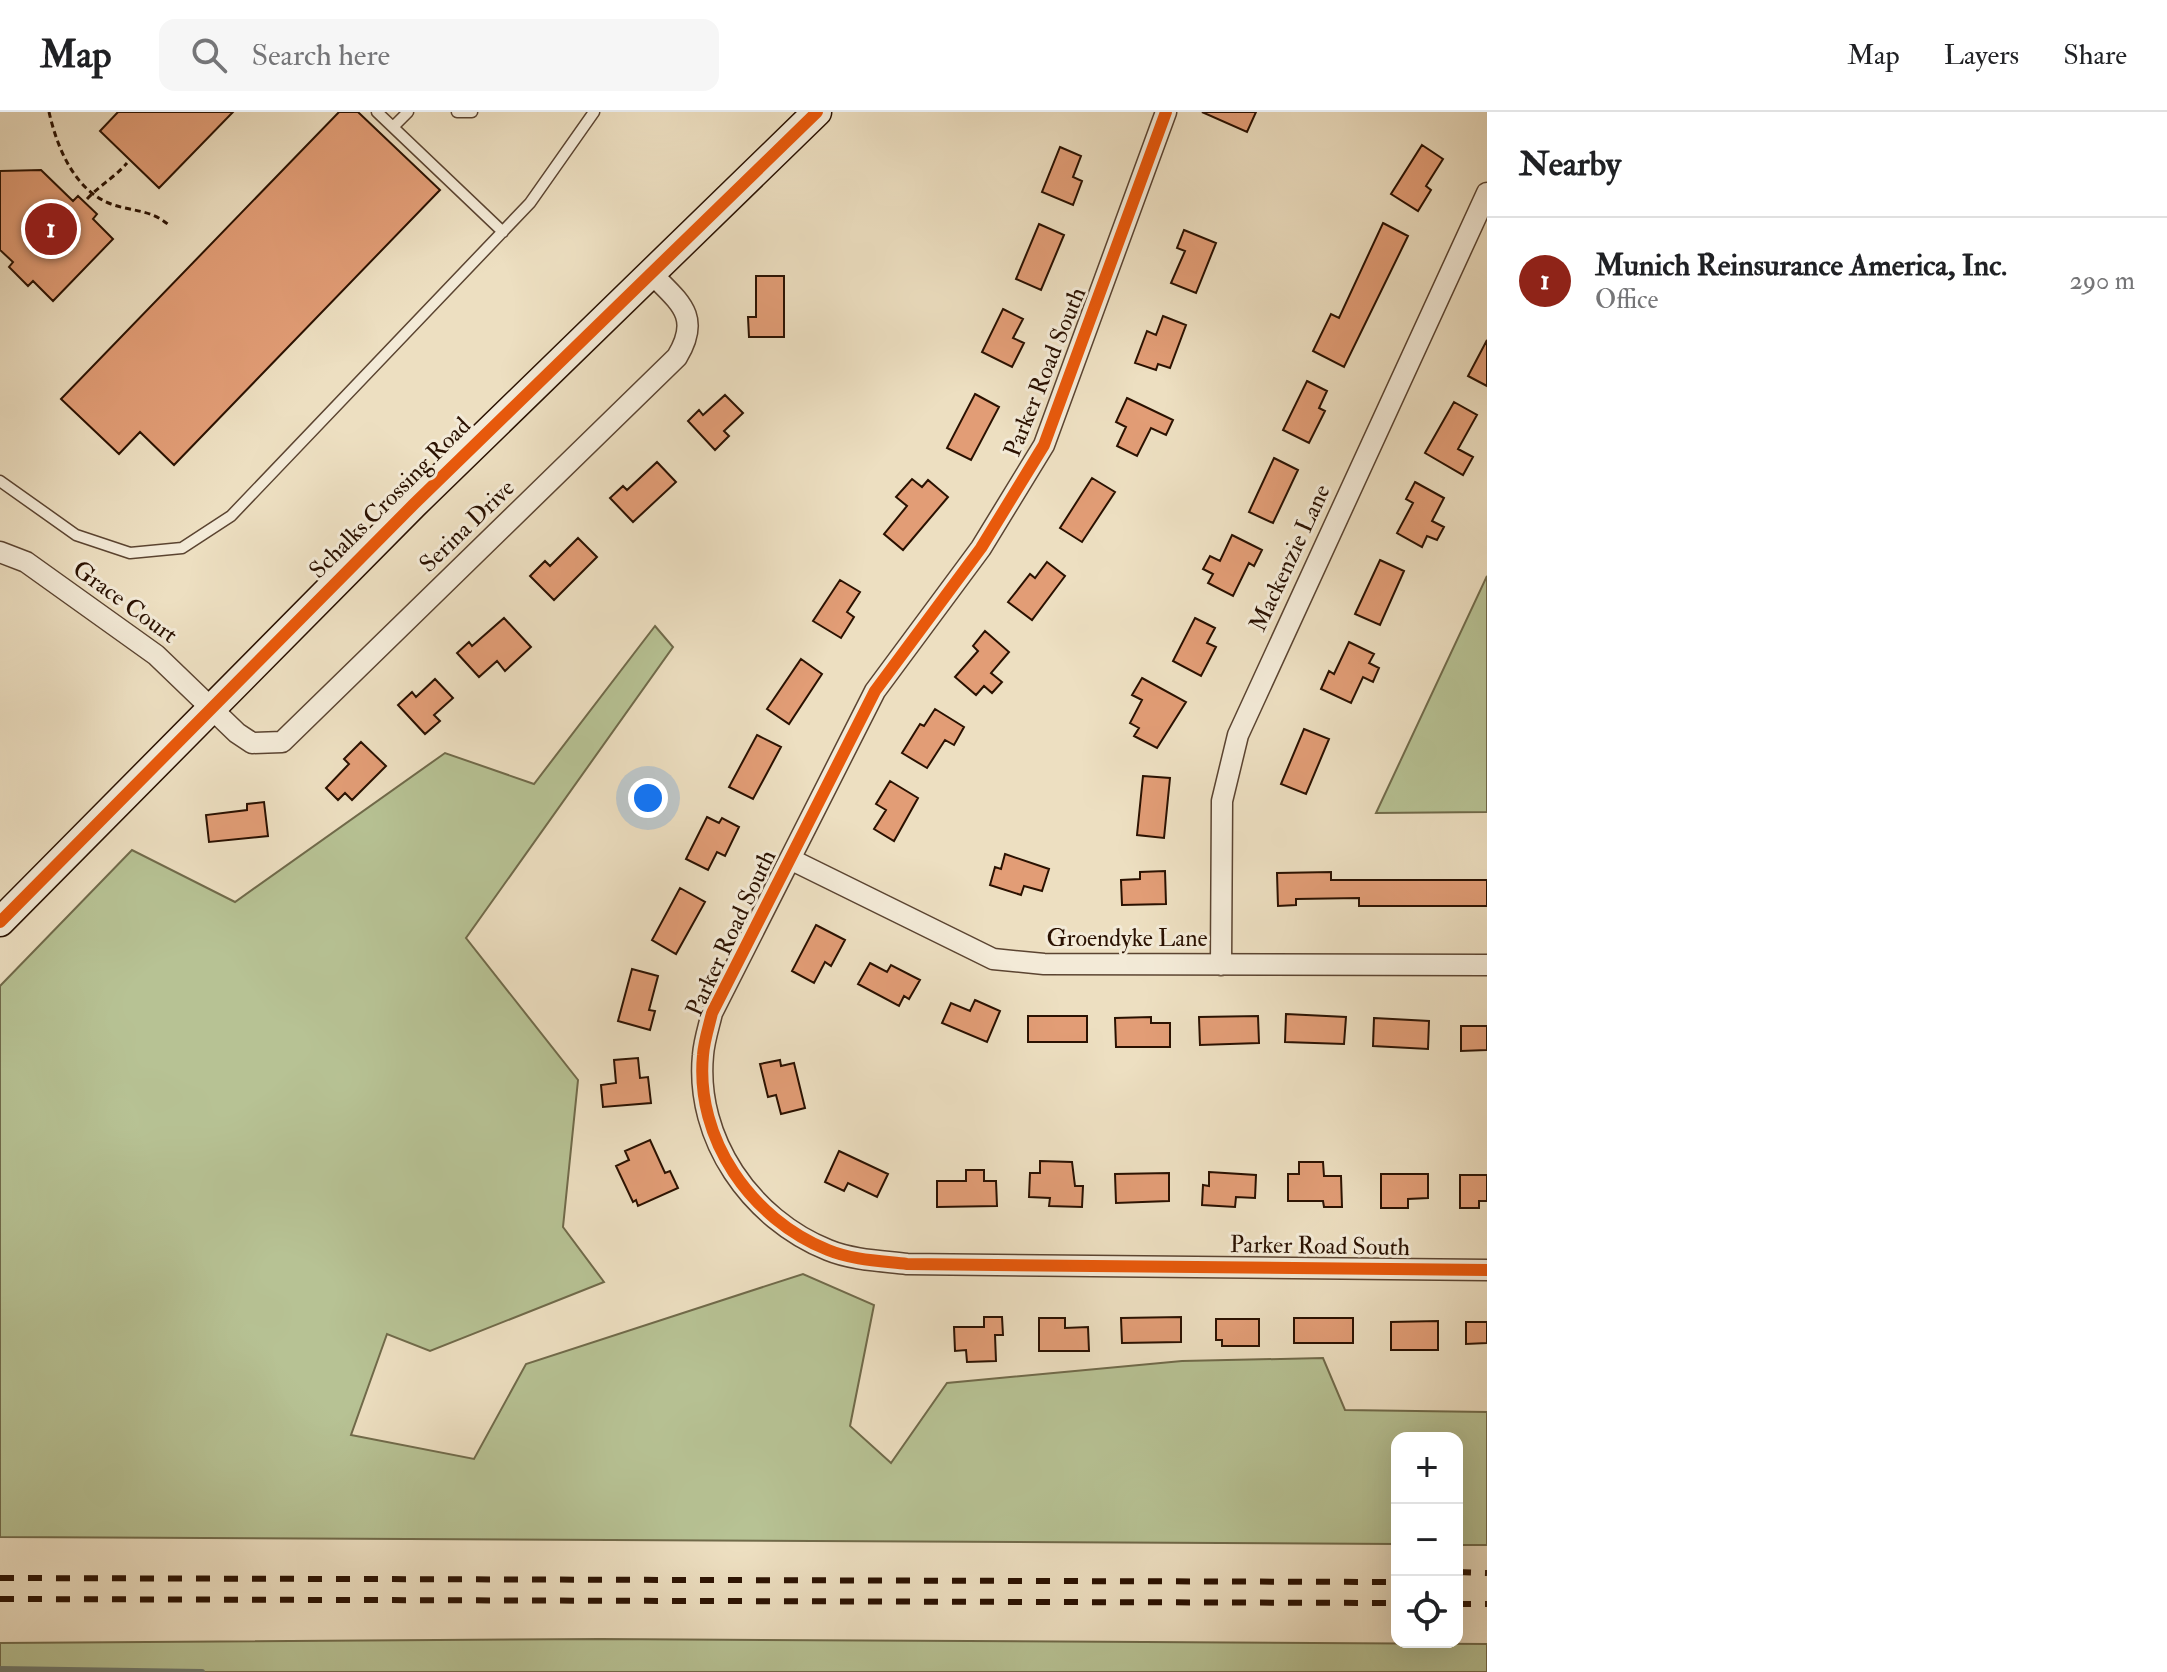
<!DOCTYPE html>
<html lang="en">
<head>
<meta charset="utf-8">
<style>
  body { margin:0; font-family:"IM FELL Double Pica",serif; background:#f6f6f6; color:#202124 }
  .controls { position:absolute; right:24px; bottom:24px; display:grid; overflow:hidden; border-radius:16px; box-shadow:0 8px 32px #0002 }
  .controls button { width:72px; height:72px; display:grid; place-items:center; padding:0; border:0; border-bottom:2px solid #e0e0e0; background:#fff; color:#202124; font:40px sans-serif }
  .you { position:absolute; left:648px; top:686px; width:28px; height:28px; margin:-20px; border:6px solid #fff; border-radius:50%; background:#1a73e8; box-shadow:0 0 0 12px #1a73e833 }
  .badge { display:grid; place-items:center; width:52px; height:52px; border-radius:50%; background:#8f2418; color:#fff; font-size:26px; font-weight:700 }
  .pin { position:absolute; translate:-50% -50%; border:4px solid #fff; box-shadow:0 2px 8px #0006 }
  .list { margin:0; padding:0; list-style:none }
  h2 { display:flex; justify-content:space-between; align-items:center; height:104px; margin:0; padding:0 32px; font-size:34px }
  h2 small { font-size:26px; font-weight:400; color:#757577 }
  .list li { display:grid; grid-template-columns:52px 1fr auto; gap:24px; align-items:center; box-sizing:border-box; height:128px; padding:0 32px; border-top:2px solid #e0e0e0 }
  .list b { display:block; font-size:30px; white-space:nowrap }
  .list p { margin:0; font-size:26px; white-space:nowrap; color:#757577 }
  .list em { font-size:26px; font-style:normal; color:#757577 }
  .icon { flex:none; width:44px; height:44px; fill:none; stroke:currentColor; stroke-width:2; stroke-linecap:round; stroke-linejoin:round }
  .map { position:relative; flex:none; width:1487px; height:1560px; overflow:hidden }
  header { display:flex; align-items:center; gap:48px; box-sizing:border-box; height:112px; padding:0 40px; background:#fff; border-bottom:2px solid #e0e0e0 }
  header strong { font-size:38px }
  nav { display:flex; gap:44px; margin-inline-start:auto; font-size:28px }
  .search { width:560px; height:72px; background:#f6f6f6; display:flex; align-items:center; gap:20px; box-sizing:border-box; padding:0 28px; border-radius:16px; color:#757577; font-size:30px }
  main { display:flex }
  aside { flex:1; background:#fff }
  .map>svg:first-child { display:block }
</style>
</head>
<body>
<header>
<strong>Map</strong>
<div class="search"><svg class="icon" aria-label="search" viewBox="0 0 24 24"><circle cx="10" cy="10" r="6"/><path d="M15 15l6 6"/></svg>Search here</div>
<nav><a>Map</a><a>Layers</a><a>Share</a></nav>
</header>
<main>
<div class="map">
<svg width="1487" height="1560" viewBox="0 0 1487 1560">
  <rect width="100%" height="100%" fill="#eddfc1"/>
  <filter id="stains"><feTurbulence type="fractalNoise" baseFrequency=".0025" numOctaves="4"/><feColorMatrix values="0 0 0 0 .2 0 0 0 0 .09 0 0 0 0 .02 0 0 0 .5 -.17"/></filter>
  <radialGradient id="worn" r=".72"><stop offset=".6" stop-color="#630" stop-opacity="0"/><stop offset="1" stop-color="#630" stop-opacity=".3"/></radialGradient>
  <!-- green -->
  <path fill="#b7c294" stroke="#706a4a" stroke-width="2" d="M 1487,464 L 1487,700 L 1376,701 Z
    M 655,514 L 673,535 L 466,826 L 578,968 L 563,1115 L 604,1170 L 430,1239 L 387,1222 L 351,1323 L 474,1347 L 526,1252 L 803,1162 L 874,1193 L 850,1314 L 891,1351 L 947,1271 L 1182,1249 L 1323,1246 L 1345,1298 L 1487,1300 L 1487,1433 L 1457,1433 L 1457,1326 L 1397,1326 L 1397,1432 L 0,1425 L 0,874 L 132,738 L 235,790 L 445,641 L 534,672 Z
    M 600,1527 L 1487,1532 L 1487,1560 L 0,1560 L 0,1531 Z"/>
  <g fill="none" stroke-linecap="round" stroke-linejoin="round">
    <!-- stream -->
    <path stroke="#6d786c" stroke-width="6" d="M 0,1557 L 202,1560"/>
  </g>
  <!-- building -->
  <path fill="#e29d76" stroke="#2a1101" stroke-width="2" d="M 118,0 L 233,0 L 159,76 L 100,19 Z
    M 339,0 L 358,0 L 440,78 L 174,353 L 140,320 L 119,342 L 61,287 Z
    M 1202,0 L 1256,0 L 1247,20 Z
    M 1422,33 L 1443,47 L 1426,74 L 1431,78 L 1418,99 L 1391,82 Z
    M 1060,35 L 1081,44 L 1073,65 L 1082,69 L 1073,93 L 1042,80 Z
    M 41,58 L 73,89 L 78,84 L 97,102 L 93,107 L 113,127 L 53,189 L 33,169 L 28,174 L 9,155 L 13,150 L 0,138 L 0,59 Z
    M 1383,111 L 1408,124 L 1344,255 L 1313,239 L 1331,202 L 1339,206 Z
    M 1039,112 L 1064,123 L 1041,178 L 1016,167 Z
    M 1184,118 L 1216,131 L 1196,181 L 1171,171 L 1185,139 L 1177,136 Z
    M 756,164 L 784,164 L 784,225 L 749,225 L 748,205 L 756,205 Z
    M 1003,197 L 1023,207 L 1013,226 L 1024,231 L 1012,255 L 982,240 Z
    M 1163,204 L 1186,213 L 1170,256 L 1158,252 L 1156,258 L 1135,251 L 1147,219 L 1156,223 Z
    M 1487,228 L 1487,274 L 1468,264 Z
    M 1307,269 L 1327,279 L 1319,296 L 1325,299 L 1309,331 L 1283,318 Z
    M 975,282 L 999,295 L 971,348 L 947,336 Z
    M 725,283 L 743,301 L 724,319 L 729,324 L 715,338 L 688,309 L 699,298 L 703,303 Z
    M 1127,286 L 1173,308 L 1166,323 L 1151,316 L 1137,344 L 1117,334 L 1126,315 L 1116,310 Z
    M 1454,290 L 1477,303 L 1458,337 L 1473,345 L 1463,363 L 1425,341 Z
    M 1274,346 L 1298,358 L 1273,411 L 1249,400 Z
    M 657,350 L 676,370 L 633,410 L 610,386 L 623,374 L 627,378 Z
    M 1092,366 L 1115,380 L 1082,430 L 1060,416 Z
    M 912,367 L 922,375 L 928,368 L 948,385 L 903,438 L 884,422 L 907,394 L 896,385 Z
    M 1415,370 L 1444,386 L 1432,409 L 1444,415 L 1437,428 L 1427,424 L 1422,435 L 1397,421 L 1413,391 L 1406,387 Z
    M 1232,423 L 1262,438 L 1254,454 L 1249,451 L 1233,484 L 1208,471 L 1213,462 L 1203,457 L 1210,444 L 1220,449 Z
    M 578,426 L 597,445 L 554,488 L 530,464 L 545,449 L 550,454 Z
    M 1380,448 L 1404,459 L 1380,513 L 1355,502 Z
    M 1047,450 L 1065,464 L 1032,508 L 1008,490 L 1030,462 L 1035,466 Z
    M 840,468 L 860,480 L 847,500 L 854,505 L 841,526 L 813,509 Z
    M 504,506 L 531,535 L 505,559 L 497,549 L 479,565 L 457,541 L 469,530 L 472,534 Z
    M 1195,506 L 1215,516 L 1207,531 L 1216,535 L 1201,564 L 1173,549 Z
    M 985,519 L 1009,540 L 991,561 L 1002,570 L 992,581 L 984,574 L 976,583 L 955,565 L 978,539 L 973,534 Z
    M 1349,530 L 1374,542 L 1369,551 L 1379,556 L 1373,570 L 1363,565 L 1351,591 L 1321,577 L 1329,559 L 1334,562 Z
    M 801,547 L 822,562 L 789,612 L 767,597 Z
    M 1142,566 L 1186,590 L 1157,636 L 1134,624 L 1139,616 L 1130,611 L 1142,588 L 1132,583 Z
    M 435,567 L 453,586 L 434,603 L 440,609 L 425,622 L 398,593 L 412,580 L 416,585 Z
    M 935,597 L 964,615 L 954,633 L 945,628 L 927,656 L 902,641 L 920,612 L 924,614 Z
    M 1304,617 L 1329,627 L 1306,682 L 1281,672 Z
    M 757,623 L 781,635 L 753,687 L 729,675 Z
    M 361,630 L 386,654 L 352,688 L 345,681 L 338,688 L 326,676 L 349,652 L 344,647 Z
    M 1143,664 L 1170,666 L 1164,726 L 1137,723 Z
    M 890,669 L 918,686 L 894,729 L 874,717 L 886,698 L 876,692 Z
    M 264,690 L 268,724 L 209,730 L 206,703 L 247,698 L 247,692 Z
    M 707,705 L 719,711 L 722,706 L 739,715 L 725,744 L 717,740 L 708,758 L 686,747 Z
    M 1005,742 L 1049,757 L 1042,779 L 1024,774 L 1021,783 L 990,773 L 995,755 L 1001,757 Z
    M 1165,759 L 1166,792 L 1122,793 L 1121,768 L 1140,767 L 1140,760 Z
    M 1331,760 L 1331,768 L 1487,768 L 1487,794 L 1359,794 L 1359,786 L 1296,787 L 1296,793 L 1278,794 L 1277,761 Z
    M 680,776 L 705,790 L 676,842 L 652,828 Z
    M 816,813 L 845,828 L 831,854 L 825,850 L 814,871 L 792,859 Z
    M 870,851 L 887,860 L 891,853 L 920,868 L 909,887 L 904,884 L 899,894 L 858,872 Z
    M 632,857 L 658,864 L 649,898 L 655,899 L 650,918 L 618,909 Z
    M 975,888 L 1000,899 L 987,930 L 942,911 L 951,891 L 970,899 Z
    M 1286,902 L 1346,905 L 1344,932 L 1285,930 Z
    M 1028,904 L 1087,904 L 1087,930 L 1028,930 Z
    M 1258,904 L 1259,931 L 1200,933 L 1199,905 Z
    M 1151,905 L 1151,911 L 1170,911 L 1170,935 L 1116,935 L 1115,906 Z
    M 1374,906 L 1429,909 L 1428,937 L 1373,934 Z
    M 1461,914 L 1487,914 L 1487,938 L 1461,939 Z
    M 638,946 L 640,966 L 648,965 L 651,991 L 603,995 L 601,973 L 616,971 L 614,948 Z
    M 780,948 L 781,954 L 794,951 L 805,996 L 781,1002 L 776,983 L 768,985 L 760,952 Z
    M 650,1028 L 665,1061 L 670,1059 L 678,1076 L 638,1094 L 636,1088 L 633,1090 L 616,1054 L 629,1048 L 625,1039 Z
    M 839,1039 L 888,1062 L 877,1085 L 848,1071 L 844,1079 L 825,1070 Z
    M 1040,1049 L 1072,1050 L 1075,1074 L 1083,1074 L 1082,1095 L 1049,1094 L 1050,1086 L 1029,1085 L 1030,1061 L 1040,1061 Z
    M 1299,1050 L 1323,1050 L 1324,1064 L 1341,1064 L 1342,1095 L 1324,1095 L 1323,1089 L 1288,1089 L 1288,1062 L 1299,1062 Z
    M 966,1058 L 984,1058 L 984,1069 L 996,1069 L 997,1094 L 937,1095 L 937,1069 L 966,1069 Z
    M 1209,1060 L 1256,1063 L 1255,1086 L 1236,1085 L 1235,1095 L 1202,1093 L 1203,1073 L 1209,1074 Z
    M 1169,1061 L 1169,1089 L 1116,1091 L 1115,1062 Z
    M 1381,1062 L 1428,1062 L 1428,1086 L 1408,1087 L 1408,1096 L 1381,1096 Z
    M 1460,1063 L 1487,1063 L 1487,1089 L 1479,1089 L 1479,1096 L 1460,1096 Z
    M 984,1205 L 1002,1205 L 1003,1223 L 995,1223 L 996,1249 L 967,1250 L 966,1238 L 955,1239 L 954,1215 L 984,1215 Z
    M 1181,1205 L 1181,1230 L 1122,1231 L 1121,1206 Z
    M 1039,1206 L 1065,1206 L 1065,1216 L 1088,1215 L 1089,1239 L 1039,1239 Z
    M 1294,1206 L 1353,1206 L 1353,1231 L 1294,1231 Z
    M 1216,1207 L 1259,1207 L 1259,1234 L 1222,1234 L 1222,1228 L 1216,1228 Z
    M 1438,1209 L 1438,1238 L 1391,1238 L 1391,1210 Z
    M 1466,1210 L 1487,1210 L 1487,1231 L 1466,1232 Z"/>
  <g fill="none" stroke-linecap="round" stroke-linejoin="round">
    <defs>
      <path id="lane" d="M 377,0 L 503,120
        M 457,0 L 472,0
        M 393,15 L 408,0
        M 0,369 L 76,423 L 130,441 L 182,436 L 231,404 L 530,91 L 594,0"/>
      <path id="street" d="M 1166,0 L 1044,333 L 981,436 L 875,579 L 712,901 C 709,914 704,929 703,943 C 695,1027 751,1107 828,1138 C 852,1148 882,1149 907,1152 L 1487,1158
        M 0,440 L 26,450 L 156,543 L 237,621 L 252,631 L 282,630 L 677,245 C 702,204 679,190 651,161
        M 790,747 L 993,847 L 1044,852 L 1487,853
        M 1221,853 L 1222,689 L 1238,623 L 1487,81"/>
      <path id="secondary" d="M 0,810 L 414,392 L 817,0"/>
    </defs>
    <!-- lane casing -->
    <use href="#lane" stroke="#5b4431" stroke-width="13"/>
    <!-- street casing -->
    <use href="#street" stroke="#5b4431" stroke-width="23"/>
    <!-- secondary casing -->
    <use href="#secondary" stroke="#2a1101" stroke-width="31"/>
    <!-- path -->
    <path stroke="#2a1101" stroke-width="3" stroke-dasharray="6 4" stroke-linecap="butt" d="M 49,0 C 57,35 74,78 111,92 C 133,100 151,97 170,114
      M 87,87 C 100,73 114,66 127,51"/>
    <!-- lane -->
    <use href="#lane" stroke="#f3ead7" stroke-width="10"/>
    <!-- street -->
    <use href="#street" stroke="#f3ead7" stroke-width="20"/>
    <!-- secondary -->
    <use href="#secondary" stroke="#f3ead7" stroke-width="28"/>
    <!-- rail -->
    <path stroke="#2a1101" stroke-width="6" stroke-dasharray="14 14" stroke-linecap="butt" d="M 1457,1460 L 1487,1461
      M 0,1466 L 1397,1470
      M 0,1487 L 1397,1491
      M 1457,1492 L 1487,1492"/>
    <defs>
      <path id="cycleway" d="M 1166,0 L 1044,333 L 981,436 L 875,579 L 712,901 C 709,914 704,929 703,943 C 695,1027 751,1107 828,1138 C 852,1148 882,1149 907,1152 L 1487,1158
        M 0,810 L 414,392 L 817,0"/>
    </defs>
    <!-- cycleway casing -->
    <use href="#cycleway" stroke="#f3ead7" stroke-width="17"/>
    <!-- cycleway -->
    <use href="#cycleway" stroke="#e8590c" stroke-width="12"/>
  </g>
  <g text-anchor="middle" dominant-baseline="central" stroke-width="6" stroke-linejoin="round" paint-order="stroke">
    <!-- street labels -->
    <g font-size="24" fill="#2a1101" stroke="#f3ead7">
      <text transform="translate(1045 260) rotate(-68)">Parker Road South</text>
      <text transform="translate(390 386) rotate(-45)">Schalks Crossing Road</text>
      <text transform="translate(467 414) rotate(-44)">Serina Drive</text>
      <text transform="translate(1290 446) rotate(-65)">Mackenzie Lane</text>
      <text transform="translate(125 490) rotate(36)">Grace Court</text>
      <text transform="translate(731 821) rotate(-65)">Parker Road South</text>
      <text x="1127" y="826">Groendyke Lane</text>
      <text transform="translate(1320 1134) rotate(1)">Parker Road South</text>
    </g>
  </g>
  <rect width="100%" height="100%" filter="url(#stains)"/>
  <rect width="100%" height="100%" fill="url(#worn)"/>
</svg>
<div class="controls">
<button>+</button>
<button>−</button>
<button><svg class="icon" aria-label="locate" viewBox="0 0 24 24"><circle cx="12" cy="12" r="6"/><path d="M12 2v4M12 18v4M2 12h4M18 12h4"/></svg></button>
</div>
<div class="you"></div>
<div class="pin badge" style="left:51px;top:117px">1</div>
</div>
<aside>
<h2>Nearby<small></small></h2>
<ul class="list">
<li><span class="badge">1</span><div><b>Munich Reinsurance America, Inc.</b><p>Office</p></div><em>290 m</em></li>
</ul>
</aside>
</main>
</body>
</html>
